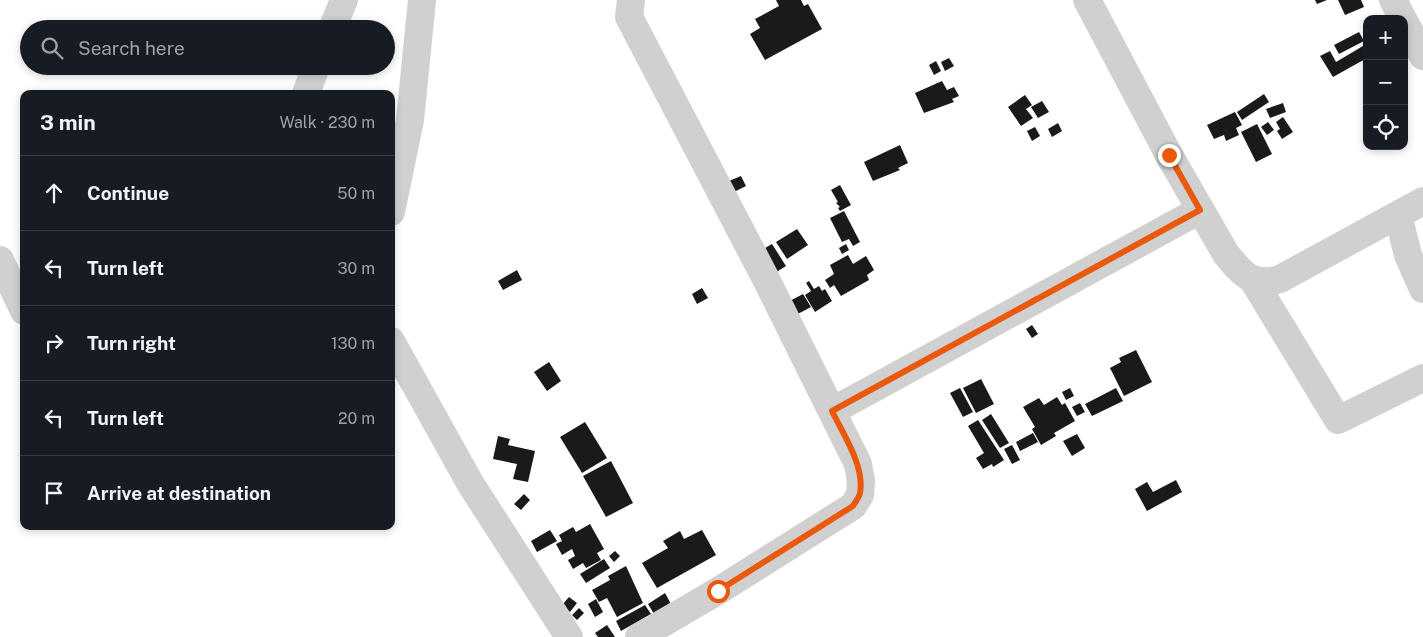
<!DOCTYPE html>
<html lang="en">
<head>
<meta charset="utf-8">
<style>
  body { margin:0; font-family:"Public Sans",sans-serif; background:#242831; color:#f1f3f6 }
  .controls { position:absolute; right:15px; top:15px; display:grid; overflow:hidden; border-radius:10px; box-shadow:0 2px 8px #0003 }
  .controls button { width:45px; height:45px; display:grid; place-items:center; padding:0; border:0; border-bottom:1px solid #363941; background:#171b24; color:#f1f3f6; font:25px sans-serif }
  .stop { position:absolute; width:15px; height:15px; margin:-11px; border:4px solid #ea580c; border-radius:50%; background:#fff }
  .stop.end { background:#ea580c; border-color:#fff; box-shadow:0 1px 5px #0008 }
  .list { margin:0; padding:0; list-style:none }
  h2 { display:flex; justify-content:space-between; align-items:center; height:65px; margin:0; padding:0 20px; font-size:21px }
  h2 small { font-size:16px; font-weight:400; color:#9ea1a6 }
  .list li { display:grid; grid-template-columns:32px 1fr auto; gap:15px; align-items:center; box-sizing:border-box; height:75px; padding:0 20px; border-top:1px solid #363941 }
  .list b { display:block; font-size:19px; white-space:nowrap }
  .list em { font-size:16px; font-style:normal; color:#9ea1a6 }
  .icon { flex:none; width:28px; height:28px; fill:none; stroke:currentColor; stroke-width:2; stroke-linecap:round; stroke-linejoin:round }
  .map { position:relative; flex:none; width:1423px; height:637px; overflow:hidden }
  .search { position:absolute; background:#171b24; box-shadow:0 2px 8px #0003; left:20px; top:20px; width:375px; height:55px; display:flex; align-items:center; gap:12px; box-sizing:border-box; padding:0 18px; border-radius:28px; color:#9ea1a6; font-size:19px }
  .panel { position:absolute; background:#171b24; box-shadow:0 2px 8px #0003; left:20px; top:90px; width:375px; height:440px; border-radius:10px }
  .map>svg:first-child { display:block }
</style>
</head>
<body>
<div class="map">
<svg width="1423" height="637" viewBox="0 0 1423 637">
  <rect width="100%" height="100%" fill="#fff"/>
  <!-- building -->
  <path fill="#1a1a1a" d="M 776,0 L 801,0 L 804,6 L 808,4 L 822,29 L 765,60 L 750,34 L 760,28 L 755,19 L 779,6 Z
    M 1315,0 L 1327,0 L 1317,4 Z
    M 1338,0 L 1361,0 L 1364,7 L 1345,15 Z
    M 1359,32 L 1364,41 L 1339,54 L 1334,45 Z
    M 1363,46 L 1367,52 L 1367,58 L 1333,77 L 1320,56 L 1330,51 L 1336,62 Z
    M 949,58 L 954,66 L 945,71 L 941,62 Z
    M 936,61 L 941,71 L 934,75 L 929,65 Z
    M 942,81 L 947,90 L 954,87 L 959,96 L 952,99 L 954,102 L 924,113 L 915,93 Z
    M 1264,94 L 1269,102 L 1242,120 L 1237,112 Z
    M 1025,95 L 1032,105 L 1026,109 L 1033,118 L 1021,126 L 1008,107 Z
    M 1042,101 L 1049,112 L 1038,118 L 1031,107 Z
    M 1283,103 L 1286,112 L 1270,118 L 1266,109 Z
    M 1235,112 L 1242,125 L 1236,128 L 1239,135 L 1226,141 L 1224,135 L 1214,139 L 1207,125 Z
    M 1283,117 L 1293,132 L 1282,139 L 1277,131 L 1280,129 L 1276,122 Z
    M 1268,122 L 1274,130 L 1267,135 L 1261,127 Z
    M 1058,123 L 1062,131 L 1052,137 L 1048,129 Z
    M 1257,124 L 1272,154 L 1256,162 L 1241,132 Z
    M 1035,127 L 1040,136 L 1032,141 L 1027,131 Z
    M 900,145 L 908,163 L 898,168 L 900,170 L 873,181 L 864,162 Z
    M 741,176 L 746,186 L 734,192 L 729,181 Z
    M 840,185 L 851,205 L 840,211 L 838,208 L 840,207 L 836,203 L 838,202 L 831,190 Z
    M 844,211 L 860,242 L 853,246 L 849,239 L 842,242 L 830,218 Z
    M 797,229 L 808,245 L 787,259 L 776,242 Z
    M 772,244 L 786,266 L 770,276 L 756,253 Z
    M 846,244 L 849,250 L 842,254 L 839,248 Z
    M 848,255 L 853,264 L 866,256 L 874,270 L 867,275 L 869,280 L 841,296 L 834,285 L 830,288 L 825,280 L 834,274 L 830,265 Z
    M 517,270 L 522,280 L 503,290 L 498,281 Z
    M 809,281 L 814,289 L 819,286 L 822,291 L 825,289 L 832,301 L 815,312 L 805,295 L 811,291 L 806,283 Z
    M 702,288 L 708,298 L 697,304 L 692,294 Z
    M 803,294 L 811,307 L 794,316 L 786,303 Z
    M 1032,325 L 1038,334 L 1032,338 L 1026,329 Z
    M 1136,350 L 1152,382 L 1124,396 L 1110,368 L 1121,362 L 1119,358 Z
    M 549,362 L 561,381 L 547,391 L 534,372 Z
    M 981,379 L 994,404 L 976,413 L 963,388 Z
    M 960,388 L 973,412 L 963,417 L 950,393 Z
    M 1070,388 L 1074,396 L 1066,400 L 1062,392 Z
    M 1116,388 L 1123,401 L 1092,416 L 1085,404 Z
    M 1057,397 L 1062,405 L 1065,403 L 1075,421 L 1054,433 L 1056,436 L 1041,445 L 1032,429 L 1035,427 L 1023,407 L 1039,398 L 1044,405 Z
    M 1080,403 L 1085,412 L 1077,416 L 1072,407 Z
    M 991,414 L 1009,443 L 1000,448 L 982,420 Z
    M 978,420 L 1004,460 L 993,467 L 992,464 L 983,469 L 976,458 L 984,453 L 968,426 Z
    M 585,422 L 607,458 L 582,473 L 560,437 Z
    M 1033,433 L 1038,442 L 1020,451 L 1016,442 Z
    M 1077,434 L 1085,448 L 1072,456 L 1063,441 Z
    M 498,436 L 510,439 L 508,445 L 535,451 L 528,482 L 513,479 L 517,464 L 493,459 Z
    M 1012,445 L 1020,460 L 1012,464 L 1004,449 Z
    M 611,461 L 633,503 L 606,517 L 583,476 Z
    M 1176,480 L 1182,492 L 1147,511 L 1135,489 L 1147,482 L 1153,492 Z
    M 524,494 L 530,500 L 521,510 L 514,504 Z
    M 590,524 L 604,549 L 597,553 L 601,560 L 586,568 L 583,563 L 573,569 L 568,560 L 575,556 L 572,549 L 562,555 L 556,544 L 562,541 L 559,535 L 573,527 L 576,532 Z
    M 550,530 L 557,541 L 537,552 L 531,541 Z
    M 702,530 L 716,555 L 657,588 L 642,563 L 668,548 L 663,541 L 680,531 L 684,539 Z
    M 615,551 L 620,556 L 614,562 L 609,556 Z
    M 604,559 L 610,568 L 586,583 L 580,574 Z
    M 626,566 L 643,603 L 617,617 L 607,598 L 599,602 L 592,590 L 610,580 L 608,576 Z
    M 665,593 L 671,604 L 654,614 L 648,604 Z
    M 569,597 L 577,603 L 570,612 L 562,605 Z
    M 596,599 L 603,612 L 595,617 L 588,604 Z
    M 645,605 L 651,614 L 621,631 L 616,621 Z
    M 579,608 L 584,613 L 577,620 L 572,615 Z
    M 607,625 L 615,637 L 598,637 L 595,633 Z"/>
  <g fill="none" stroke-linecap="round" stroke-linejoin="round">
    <!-- minor -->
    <path stroke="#d0d0d0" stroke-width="28" d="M 631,0 L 629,17 L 765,277 L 858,464 L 861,481 L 860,495 L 853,506 L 718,591 L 639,637
      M 1087,0 L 1169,155 L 1226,254 C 1242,274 1253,287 1280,279 L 1423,201
      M 1393,0 L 1403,19
      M 1404,21 L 1423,56
      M 332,29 L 344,0
      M 306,94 L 316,66
      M 391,212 L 410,120 L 422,0
      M 1398,215 L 1408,255 L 1423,289
      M 0,260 L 24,311
      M 1253,280 L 1338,420 L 1423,378
      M 391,341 L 470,483 L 569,637
      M 832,411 L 1200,210"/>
  </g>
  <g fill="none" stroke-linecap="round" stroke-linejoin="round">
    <!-- route -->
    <path stroke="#ea580c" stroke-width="6" d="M 718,591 L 853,506 C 855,502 859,498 860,493 C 865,466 843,434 832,411 L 1200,210 L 1169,155"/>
  </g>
</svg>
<div class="controls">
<button>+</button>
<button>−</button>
<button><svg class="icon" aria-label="locate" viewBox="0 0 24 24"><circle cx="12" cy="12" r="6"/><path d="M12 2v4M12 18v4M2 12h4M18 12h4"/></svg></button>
</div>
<div class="stop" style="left:718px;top:591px"></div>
<div class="stop end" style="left:1169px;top:155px"></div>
<div class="search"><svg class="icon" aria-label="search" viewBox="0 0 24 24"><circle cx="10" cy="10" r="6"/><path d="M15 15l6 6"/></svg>Search here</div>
<section class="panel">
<h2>3 min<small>Walk · 230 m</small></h2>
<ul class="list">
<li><svg class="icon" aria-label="ahead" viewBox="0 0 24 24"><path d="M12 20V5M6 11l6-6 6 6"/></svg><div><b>Continue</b></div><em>50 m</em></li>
<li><svg class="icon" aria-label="left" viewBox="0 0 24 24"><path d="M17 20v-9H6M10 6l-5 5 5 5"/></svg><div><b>Turn left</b></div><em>30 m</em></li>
<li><svg class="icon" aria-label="right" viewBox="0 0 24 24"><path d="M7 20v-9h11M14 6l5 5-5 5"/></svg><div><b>Turn right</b></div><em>130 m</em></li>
<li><svg class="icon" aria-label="left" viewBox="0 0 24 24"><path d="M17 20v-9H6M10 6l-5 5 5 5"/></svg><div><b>Turn left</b></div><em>20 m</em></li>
<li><svg class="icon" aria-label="arrive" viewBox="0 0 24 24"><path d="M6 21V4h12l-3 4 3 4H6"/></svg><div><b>Arrive at destination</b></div></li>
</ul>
</section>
</div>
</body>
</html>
